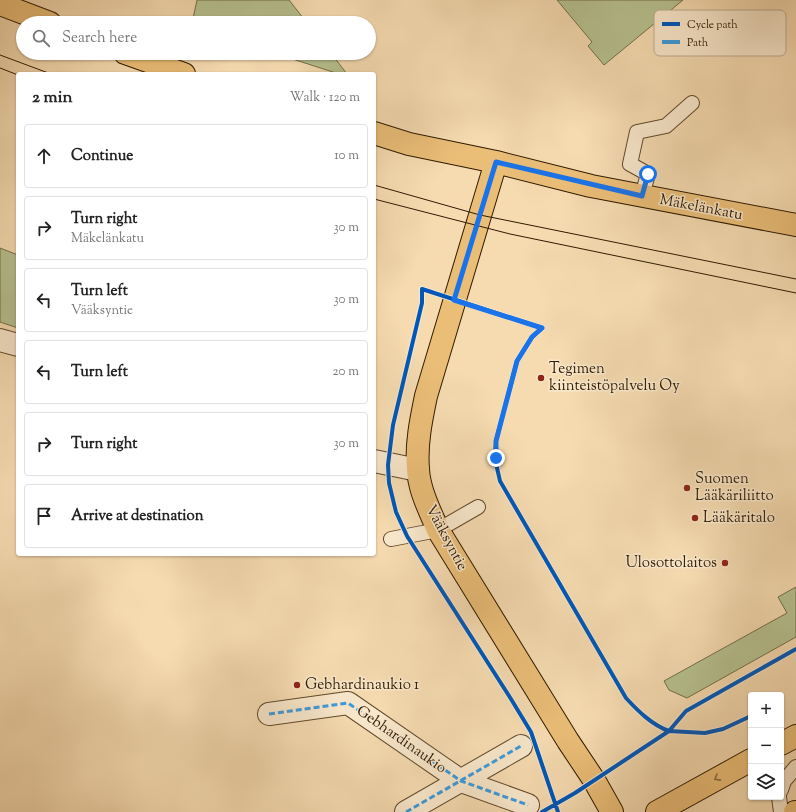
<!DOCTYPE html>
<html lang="en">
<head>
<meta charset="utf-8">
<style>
  body { margin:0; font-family:"Sorts Mill Goudy",serif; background:#f6f6f6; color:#222 }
  .controls { position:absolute; right:12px; bottom:12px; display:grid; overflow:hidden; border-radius:4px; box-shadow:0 1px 3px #0004 }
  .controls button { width:36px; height:36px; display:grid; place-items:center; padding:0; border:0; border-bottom:1px solid #e0e0e0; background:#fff; color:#222; font:20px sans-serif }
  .stop { position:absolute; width:12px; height:12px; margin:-9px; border:3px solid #1a73e8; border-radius:50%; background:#fff }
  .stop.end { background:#1a73e8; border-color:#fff; box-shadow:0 1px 4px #0008 }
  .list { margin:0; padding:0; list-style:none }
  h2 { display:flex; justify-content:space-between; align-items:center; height:52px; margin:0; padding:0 16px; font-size:17px }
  h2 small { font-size:13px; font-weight:400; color:#767676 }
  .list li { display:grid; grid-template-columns:26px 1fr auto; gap:12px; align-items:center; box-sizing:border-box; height:64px; margin:0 8px 8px; padding:0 8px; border:1px solid #e0e0e0; border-radius:4px }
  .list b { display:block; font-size:15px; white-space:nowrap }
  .list p { margin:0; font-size:13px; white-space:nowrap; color:#767676 }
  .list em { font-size:13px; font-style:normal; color:#767676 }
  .icon { flex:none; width:22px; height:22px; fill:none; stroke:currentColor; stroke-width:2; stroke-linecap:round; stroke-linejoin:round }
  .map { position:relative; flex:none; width:796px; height:812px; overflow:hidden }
  .search { position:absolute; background:#fff; box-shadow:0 1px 3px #0004; left:16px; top:16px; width:360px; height:44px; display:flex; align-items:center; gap:10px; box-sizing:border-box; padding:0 14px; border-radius:22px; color:#767676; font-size:15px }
  .panel { position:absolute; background:#fff; box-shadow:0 1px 3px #0004; left:16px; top:72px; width:360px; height:484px; border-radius:4px }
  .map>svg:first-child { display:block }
</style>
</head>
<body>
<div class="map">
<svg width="796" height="812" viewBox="0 0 796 812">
  <rect width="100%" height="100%" fill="#f6dbb1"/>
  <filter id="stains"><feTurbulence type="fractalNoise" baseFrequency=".005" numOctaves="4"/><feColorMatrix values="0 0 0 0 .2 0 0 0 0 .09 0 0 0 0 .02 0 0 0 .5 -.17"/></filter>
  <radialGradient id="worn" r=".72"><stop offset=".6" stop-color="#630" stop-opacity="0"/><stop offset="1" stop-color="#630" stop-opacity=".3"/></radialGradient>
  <!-- green -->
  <path fill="#b7c190" stroke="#736e48" d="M 197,0 L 289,0 L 307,23 L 192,23 Z
    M 557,0 L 683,0 L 604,65 L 588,46 L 592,42 Z
    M 274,53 L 331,53 L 347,74 L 339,74 Z
    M 0,248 L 18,255 L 18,328 L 0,322 Z
    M 796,587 L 796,637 L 687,698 L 669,690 L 664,681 L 787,613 L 778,597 Z"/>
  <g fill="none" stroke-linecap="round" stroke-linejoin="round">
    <defs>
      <path id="service" d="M 642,196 L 648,174 L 630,164 L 637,132 L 666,126 L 692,103
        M 391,539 L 438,530 L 478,507
        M 781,790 L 784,781 L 796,767
        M 779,797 L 781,812"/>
      <path id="pedestrian" d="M 269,714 L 348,703 L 461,781 L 528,805
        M 406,812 L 521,746"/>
      <path id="minor" d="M 0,340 L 18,345
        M 374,461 L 418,470"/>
      <path id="primary" d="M 0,4 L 50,23
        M 125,53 L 184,74
        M 374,133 L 409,144 L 496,162 L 591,186 L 796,225
        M 496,162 L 426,396 C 421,420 416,444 418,469 C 419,490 430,511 438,530 L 568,741 L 594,780 L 612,812
        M 781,744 L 796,736
        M 657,812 L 751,760
        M 795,812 L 796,812"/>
    </defs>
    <!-- service casing -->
    <use href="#service" stroke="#614a2c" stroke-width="16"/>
    <!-- pedestrian casing -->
    <use href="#pedestrian" stroke="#614a2c" stroke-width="24"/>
    <!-- minor casing -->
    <use href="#minor" stroke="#614a2c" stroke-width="24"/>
    <!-- primary casing -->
    <use href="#primary" stroke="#2f1a00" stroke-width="24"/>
    <!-- service -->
    <use href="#service" stroke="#f9e8cc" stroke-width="14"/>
    <!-- pedestrian -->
    <use href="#pedestrian" stroke="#f9e8cc" stroke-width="22"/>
    <!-- minor -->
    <use href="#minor" stroke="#f9e8cc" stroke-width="22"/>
    <!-- primary -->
    <use href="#primary" stroke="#ebbe78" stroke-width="22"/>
    <!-- tram -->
    <path stroke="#2f1a00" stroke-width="1" d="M 0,55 L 51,74
      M 0,68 L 18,75
      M 374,185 L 480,215 L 796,279
      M 374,199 L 510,234 L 796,293"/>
    <!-- quiet -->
    <path stroke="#3d9bdc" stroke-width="3" stroke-dasharray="6 3" stroke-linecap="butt" d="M 269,714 L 348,703 L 461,781 L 528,805
      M 406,812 L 521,746"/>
    <defs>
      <path id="cycleway" d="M 542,328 L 422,289 L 422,303 L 393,425 L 388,465 L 389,483 L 396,512 L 407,536 L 511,699 L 531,732 L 558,812
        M 542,328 L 532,337 L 517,361 L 496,441 L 495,459 L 500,481 L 626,698 C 638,711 652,725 669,731 L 686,711 L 796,649
        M 542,812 L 575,793 L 669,731 L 705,733 L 723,729 L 751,716"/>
    </defs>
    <!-- cycleway casing -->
    <use href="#cycleway" stroke="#f9e8cc" stroke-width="6"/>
    <!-- cycleway -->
    <use href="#cycleway" stroke="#0057b8" stroke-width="4"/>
  </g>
  <!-- one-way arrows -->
  <defs><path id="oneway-chevron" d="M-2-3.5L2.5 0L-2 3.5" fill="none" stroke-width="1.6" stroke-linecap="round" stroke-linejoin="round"/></defs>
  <use stroke="#8d6c3c" href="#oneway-chevron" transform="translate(717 778) rotate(151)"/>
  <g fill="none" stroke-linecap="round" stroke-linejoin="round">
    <!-- route -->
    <path stroke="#1a73e8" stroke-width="5" d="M 496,458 L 496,441 L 517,361 L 532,337 L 542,328 L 454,300 L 496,162 L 642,196 L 648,174"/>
  </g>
  <!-- markers -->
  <g fill="#8f2418" stroke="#f9e8cc" stroke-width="1.5">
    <circle cx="541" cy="378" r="4"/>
    <circle cx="687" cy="488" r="4"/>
    <circle cx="695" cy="518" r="4"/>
    <circle cx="725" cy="563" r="4"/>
    <circle cx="297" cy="685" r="4"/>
  </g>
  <g text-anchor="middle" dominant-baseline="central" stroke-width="3" stroke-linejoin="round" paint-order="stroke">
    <!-- street labels -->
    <g font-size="15" fill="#2f1a00" stroke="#f9e8cc">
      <text transform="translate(701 208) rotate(11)">Mäkelänkatu</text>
      <text transform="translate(446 538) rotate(62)">Vääksyntie</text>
      <text transform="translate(401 740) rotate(35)">Gebhardinaukio</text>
    </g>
    <!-- poi labels -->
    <g font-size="15" fill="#2f1a00" stroke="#f9e8cc" text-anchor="start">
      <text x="549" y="369">Tegimen<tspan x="549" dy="17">kiinteistöpalvelu Oy</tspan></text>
      <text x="695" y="479">Suomen<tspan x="695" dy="17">Lääkäriliitto</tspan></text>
      <text x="703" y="518">Lääkäritalo</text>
      <text x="717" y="563" text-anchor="end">Ulosottolaitos</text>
      <text x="305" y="685">Gebhardinaukio 1</text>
    </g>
  </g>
  <!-- legend -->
  <rect x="654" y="10" width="132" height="46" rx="6" fill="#f9e8cc" stroke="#bcaa8f" stroke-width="1"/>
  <rect x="662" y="22" width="18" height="4" fill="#0057b8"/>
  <rect x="662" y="40" width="18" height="4" fill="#3d9bdc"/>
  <g font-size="11" fill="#2f1a00">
    <text x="687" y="28">Cycle path</text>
    <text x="687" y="46">Path</text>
  </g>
  <rect width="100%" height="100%" filter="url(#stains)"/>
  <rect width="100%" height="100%" fill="url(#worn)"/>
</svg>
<div class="controls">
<button>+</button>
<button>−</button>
<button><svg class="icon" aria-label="layers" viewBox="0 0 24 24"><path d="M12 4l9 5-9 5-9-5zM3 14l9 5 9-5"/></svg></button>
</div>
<div class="stop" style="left:648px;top:174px"></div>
<div class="stop end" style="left:496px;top:458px"></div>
<div class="search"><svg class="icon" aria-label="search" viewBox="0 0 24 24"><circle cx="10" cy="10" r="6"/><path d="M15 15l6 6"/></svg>Search here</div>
<section class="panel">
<h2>2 min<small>Walk · 120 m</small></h2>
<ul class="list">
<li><svg class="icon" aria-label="ahead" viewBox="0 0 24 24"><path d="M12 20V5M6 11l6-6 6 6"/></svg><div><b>Continue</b></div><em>10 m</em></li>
<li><svg class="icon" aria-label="right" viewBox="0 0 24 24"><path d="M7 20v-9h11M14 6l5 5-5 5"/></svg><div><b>Turn right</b><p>Mäkelänkatu</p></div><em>30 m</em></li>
<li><svg class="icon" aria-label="left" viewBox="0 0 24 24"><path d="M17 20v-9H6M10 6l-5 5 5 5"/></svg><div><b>Turn left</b><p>Vääksyntie</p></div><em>30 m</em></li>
<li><svg class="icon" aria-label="left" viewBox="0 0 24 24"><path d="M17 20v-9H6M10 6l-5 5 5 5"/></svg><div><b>Turn left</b></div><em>20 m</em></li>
<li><svg class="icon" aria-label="right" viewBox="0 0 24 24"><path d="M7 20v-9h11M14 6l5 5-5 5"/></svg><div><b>Turn right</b></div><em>30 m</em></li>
<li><svg class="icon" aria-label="arrive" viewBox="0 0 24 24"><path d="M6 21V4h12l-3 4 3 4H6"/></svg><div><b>Arrive at destination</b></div></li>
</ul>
</section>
</div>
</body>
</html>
